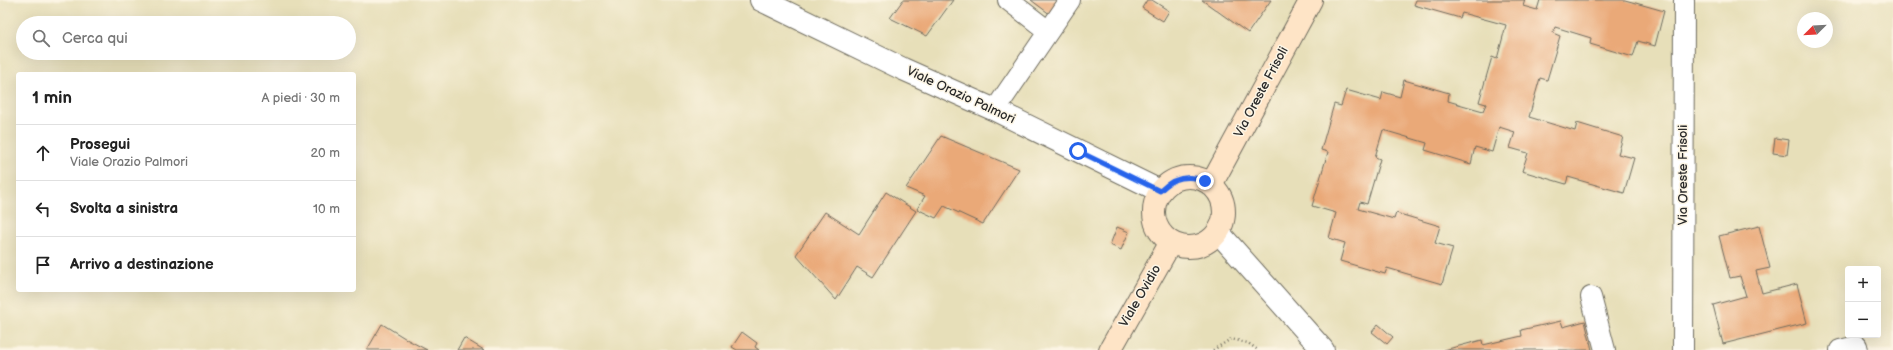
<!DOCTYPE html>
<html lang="it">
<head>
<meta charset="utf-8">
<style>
  body { margin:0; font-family:"Balsamiq Sans",sans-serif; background:#f2f2f2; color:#222 }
  .controls { position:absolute; right:12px; bottom:12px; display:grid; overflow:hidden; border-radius:4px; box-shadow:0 4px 16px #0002 }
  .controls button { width:36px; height:36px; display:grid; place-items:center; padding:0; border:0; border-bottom:1px solid #e0e0e0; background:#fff; color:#222; font:20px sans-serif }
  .compass { position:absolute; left:1797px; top:12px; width:36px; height:36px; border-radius:50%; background:#fff; box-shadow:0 4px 16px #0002; rotate:246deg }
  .stop { position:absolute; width:12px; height:12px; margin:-9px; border:3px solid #2563eb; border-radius:50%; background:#fff }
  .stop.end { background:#2563eb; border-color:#fff; box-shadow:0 1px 4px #0008 }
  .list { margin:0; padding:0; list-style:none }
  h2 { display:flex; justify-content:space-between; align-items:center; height:52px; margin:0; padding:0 16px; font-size:17px }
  h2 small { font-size:13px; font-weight:400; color:#767676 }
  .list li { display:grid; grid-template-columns:26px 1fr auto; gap:12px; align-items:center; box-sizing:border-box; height:56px; padding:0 16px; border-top:1px solid #e0e0e0 }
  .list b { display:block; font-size:15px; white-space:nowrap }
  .list p { margin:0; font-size:13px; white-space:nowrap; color:#767676 }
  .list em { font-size:13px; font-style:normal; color:#767676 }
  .icon { flex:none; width:22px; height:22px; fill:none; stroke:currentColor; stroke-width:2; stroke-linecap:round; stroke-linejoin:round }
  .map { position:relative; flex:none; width:1893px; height:350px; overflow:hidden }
  .search { position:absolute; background:#fff; box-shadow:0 4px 16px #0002; left:16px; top:16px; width:340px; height:44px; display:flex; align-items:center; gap:10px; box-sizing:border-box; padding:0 14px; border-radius:22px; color:#767676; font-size:15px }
  .panel { position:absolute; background:#fff; box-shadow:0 4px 16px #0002; left:16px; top:72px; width:340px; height:220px; border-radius:4px }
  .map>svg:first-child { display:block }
</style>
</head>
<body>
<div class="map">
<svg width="1893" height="350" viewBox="0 0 1893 350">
  <rect width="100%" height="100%" fill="#fcf5e5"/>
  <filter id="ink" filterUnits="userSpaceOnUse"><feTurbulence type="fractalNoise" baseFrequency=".025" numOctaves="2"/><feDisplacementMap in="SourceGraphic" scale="8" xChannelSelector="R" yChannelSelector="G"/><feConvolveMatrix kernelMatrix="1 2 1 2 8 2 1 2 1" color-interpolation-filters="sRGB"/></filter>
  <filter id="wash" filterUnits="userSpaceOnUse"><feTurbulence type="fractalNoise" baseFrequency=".012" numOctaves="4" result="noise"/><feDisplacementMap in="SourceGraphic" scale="16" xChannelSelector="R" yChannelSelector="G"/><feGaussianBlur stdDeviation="0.9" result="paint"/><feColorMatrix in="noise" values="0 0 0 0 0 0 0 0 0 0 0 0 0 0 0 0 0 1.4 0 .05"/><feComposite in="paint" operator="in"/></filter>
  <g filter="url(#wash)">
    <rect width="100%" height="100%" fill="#e7dfb9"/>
    <g id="blocks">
      <!-- building -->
      <path fill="#eaa978" d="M 903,0 L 953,0 L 927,36 L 890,18 Z
        M 1031,0 L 1062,0 L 1051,15 Z
        M 1147,0 L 1152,0 L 1169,11 L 1163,21 L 1142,8 Z
        M 1202,0 L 1271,0 L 1248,33 Z
        M 1416,0 L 1525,0 L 1523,6 L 1537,10 L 1540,0 L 1625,0 L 1664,11 L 1655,46 L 1638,41 L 1633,57 L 1590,44 L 1591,38 L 1555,27 L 1553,33 L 1560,36 L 1547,80 L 1540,78 L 1529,117 L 1575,131 L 1577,123 L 1623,137 L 1618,154 L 1634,158 L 1624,193 L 1568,177 L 1566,184 L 1522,171 L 1528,153 L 1510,148 L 1515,132 L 1499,127 L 1492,152 L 1475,147 L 1471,164 L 1425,150 L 1427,143 L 1383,130 L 1375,157 L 1380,159 L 1367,204 L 1360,202 L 1358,209 L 1394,219 L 1396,213 L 1440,226 L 1435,243 L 1453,248 L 1442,284 L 1387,268 L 1385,274 L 1340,261 L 1345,243 L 1329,238 L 1336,213 L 1312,206 L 1328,152 L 1321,150 L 1334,104 L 1341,106 L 1346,90 L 1381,100 L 1383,92 L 1400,97 L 1404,80 L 1449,93 L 1448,101 L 1483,111 L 1486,104 L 1479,102 L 1492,57 L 1497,59 L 1506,25 L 1462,13 L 1460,18 L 1414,5 Z
        M 941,136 L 1019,169 L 983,224 L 944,206 L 936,218 L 917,209 L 925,196 L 906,188 Z
        M 1775,138 L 1789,140 L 1787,155 L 1773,153 Z
        M 886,192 L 916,211 L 873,277 L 857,267 L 836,300 L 796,255 L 825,212 L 859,234 Z
        M 1759,226 L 1770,268 L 1756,271 L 1762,293 L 1797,284 L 1807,323 L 1723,344 L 1713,305 L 1746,296 L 1740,276 L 1730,278 L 1719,236 Z
        M 1117,227 L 1129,232 L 1121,250 L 1110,245 Z
        M 1561,321 L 1563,327 L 1585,321 L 1592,350 L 1444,350 L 1482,340 L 1483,345 L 1522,336 L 1521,330 Z
        M 382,324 L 408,340 L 427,350 L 367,350 Z
        M 1378,324 L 1393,337 L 1387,344 L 1372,332 Z
        M 742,332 L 757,343 L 755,347 L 759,350 L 737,350 L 732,347 Z
        M 464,338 L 484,350 L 457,350 Z"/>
    </g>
  </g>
  <g filter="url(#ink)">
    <use href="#blocks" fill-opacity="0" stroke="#6d6a5d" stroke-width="1"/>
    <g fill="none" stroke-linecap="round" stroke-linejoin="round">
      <defs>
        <path id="minor" d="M 1008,0 L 1048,31
          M 995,110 L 1070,0
          M 1591,297 L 1605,350
          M 1683,350 L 1684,0
          M 1840,350 L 1857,346 L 1858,350"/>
        <path id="tertiary" d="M 761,0 L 903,69 L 995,110 L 1160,191
          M 1218,232 L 1323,350"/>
        <path id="secondary" d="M1154 212a35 35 0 1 1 70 0a35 35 0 1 1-70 0Z
          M 1211,185 L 1311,0
          M 1110,350 L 1171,242"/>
      </defs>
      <!-- minor casing -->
      <use href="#minor" stroke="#6d6a5d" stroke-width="22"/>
      <!-- tertiary casing -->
      <use href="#tertiary" stroke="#6d6a5d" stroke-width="24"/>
      <!-- secondary casing -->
      <use href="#secondary" stroke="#6d6a5d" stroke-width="24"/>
      <!-- path -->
      <path stroke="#6d6a5d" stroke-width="2.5" stroke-dasharray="1 3" stroke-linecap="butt" d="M 1213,350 L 1231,339 L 1248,343 L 1258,350"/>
      <!-- minor -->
      <use href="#minor" stroke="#fff" stroke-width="20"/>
      <!-- tertiary -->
      <use href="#tertiary" stroke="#fff" stroke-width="22"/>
      <!-- secondary -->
      <use href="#secondary" stroke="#fee4c6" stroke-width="22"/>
    </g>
  </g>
  <g fill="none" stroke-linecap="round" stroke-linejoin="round" filter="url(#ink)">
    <!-- route -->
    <path stroke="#2563eb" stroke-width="5" d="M 1078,151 L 1160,191 C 1174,177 1188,174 1205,181"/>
  </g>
  <g text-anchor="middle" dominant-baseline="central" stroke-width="3" stroke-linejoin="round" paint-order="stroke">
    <!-- street labels -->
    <g font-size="13" fill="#2b2b2b" stroke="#fcf5e5">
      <text transform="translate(1261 92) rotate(-62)">Via Oreste Frisoli</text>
      <text transform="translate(961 95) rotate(25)">Viale Orazio Palmori</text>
      <text transform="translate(1683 175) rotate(-90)">Via Oreste Frisoli</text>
      <text transform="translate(1140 296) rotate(-60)">Viale Ovidio</text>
    </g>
  </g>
</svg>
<div class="controls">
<button>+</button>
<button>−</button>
</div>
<svg class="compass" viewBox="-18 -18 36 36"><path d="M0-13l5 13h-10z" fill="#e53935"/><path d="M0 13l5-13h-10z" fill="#767676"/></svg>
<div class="stop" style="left:1078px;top:151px"></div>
<div class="stop end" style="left:1205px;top:181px"></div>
<div class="search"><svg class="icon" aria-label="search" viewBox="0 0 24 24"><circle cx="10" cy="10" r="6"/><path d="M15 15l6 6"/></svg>Cerca qui</div>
<section class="panel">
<h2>1 min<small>A piedi · 30 m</small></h2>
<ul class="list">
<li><svg class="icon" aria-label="ahead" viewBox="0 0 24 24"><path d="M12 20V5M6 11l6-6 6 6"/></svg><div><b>Prosegui</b><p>Viale Orazio Palmori</p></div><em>20 m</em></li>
<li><svg class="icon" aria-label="left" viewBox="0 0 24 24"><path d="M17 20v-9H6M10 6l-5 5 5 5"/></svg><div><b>Svolta a sinistra</b></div><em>10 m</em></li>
<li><svg class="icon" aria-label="arrive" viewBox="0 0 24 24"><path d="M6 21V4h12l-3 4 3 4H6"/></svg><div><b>Arrivo a destinazione</b></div></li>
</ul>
</section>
</div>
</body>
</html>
